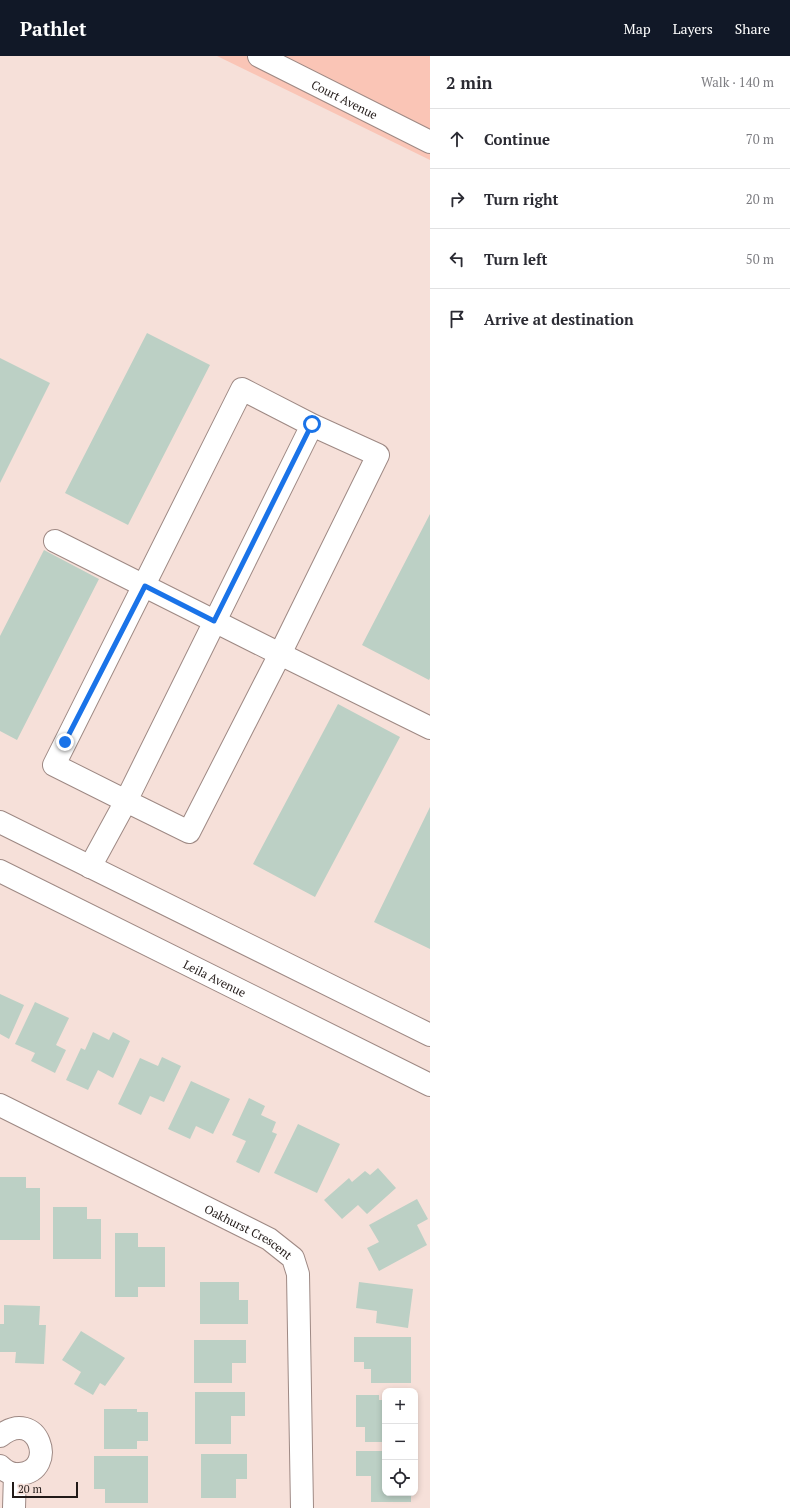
<!DOCTYPE html>
<html lang="en">
<head>
<meta charset="utf-8">
<style>
  body { margin:0; font-family:"PT Serif",serif; background:#f7f7f7; color:#2b2b33 }
  .controls { position:absolute; right:12px; bottom:12px; display:grid; overflow:hidden; border-radius:8px; box-shadow:0 2px 6px #0003 }
  .controls button { width:36px; height:36px; display:grid; place-items:center; padding:0; border:0; border-bottom:1px solid #e1e1e2; background:#fff; color:#2b2b33; font:20px sans-serif }
  .scale { position:absolute; left:12px; bottom:10px; width:66px; box-sizing:border-box; padding-left:4px; border:2px solid #221a18; border-top:0; font-size:11px; line-height:14px; white-space:nowrap; color:#221a18; -webkit-text-stroke:3px #f6e0d9; paint-order:stroke }
  .stop { position:absolute; width:12px; height:12px; margin:-9px; border:3px solid #1a73e8; border-radius:50%; background:#fff }
  .stop.end { background:#1a73e8; border-color:#fff; box-shadow:0 1px 4px #0008 }
  .list { margin:0; padding:0; list-style:none }
  h2 { display:flex; justify-content:space-between; align-items:center; height:52px; margin:0; padding:0 16px; font-size:17px }
  h2 small { font-size:13px; font-weight:400; color:#7c7c81 }
  .list li { display:grid; grid-template-columns:26px 1fr auto; gap:12px; align-items:center; box-sizing:border-box; height:60px; padding:0 16px; border-top:1px solid #e1e1e2 }
  .list b { display:block; font-size:15px; white-space:nowrap }
  .list em { font-size:13px; font-style:normal; color:#7c7c81 }
  .icon { flex:none; width:22px; height:22px; fill:none; stroke:currentColor; stroke-width:2; stroke-linecap:round; stroke-linejoin:round }
  .map { position:relative; flex:none; width:430px; height:1452px; overflow:hidden }
  header { display:flex; align-items:center; gap:24px; box-sizing:border-box; height:56px; padding:0 20px; background:#111827; color:#fff }
  header strong { font-size:19px }
  nav { display:flex; gap:22px; margin-inline-start:auto; font-size:14px }
  main { display:flex }
  aside { flex:1; background:#fff }
  .map>svg:first-child { display:block }
</style>
</head>
<body>
<header>
<strong>Pathlet</strong>
<nav><a>Map</a><a>Layers</a><a>Share</a></nav>
</header>
<main>
<div class="map">
<svg width="430" height="1452" viewBox="0 0 430 1452">
  <rect width="100%" height="100%" fill="#f6e0d9"/>
  <!-- green -->
  <path fill="#fac5b6" d="M 217,0 L 430,0 L 430,104 Z"/>
  <!-- building -->
  <path fill="#bcd0c5" d="M 147,277 L 210,309 L 128,469 L 65,437 Z
    M 0,302 L 50,327 L 0,427 Z
    M 430,458 L 430,622 L 429,624 L 362,589 Z
    M 44,494 L 99,523 L 17,684 L 0,675 L 0,580 Z
    M 338,648 L 400,681 L 315,841 L 253,808 Z
    M 430,751 L 430,893 L 374,866 Z
    M 0,938 L 24,949 L 9,983 L 0,978 Z
    M 35,946 L 69,962 L 56,989 L 66,994 L 55,1017 L 31,1005 L 35,997 L 15,988 Z
    M 93,976 L 109,984 L 113,976 L 130,985 L 113,1022 L 98,1014 L 88,1034 L 66,1024 L 81,992 L 85,994 Z
    M 162,1001 L 181,1010 L 164,1046 L 150,1040 L 141,1059 L 118,1048 L 140,1002 L 158,1010 Z
    M 191,1025 L 230,1043 L 213,1078 L 196,1070 L 190,1083 L 168,1073 Z
    M 249,1042 L 265,1050 L 261,1059 L 276,1066 L 272,1076 L 277,1078 L 259,1117 L 236,1106 L 246,1085 L 232,1079 Z
    M 298,1068 L 340,1088 L 317,1137 L 274,1117 Z
    M 378,1112 L 396,1132 L 367,1158 L 358,1149 L 342,1163 L 324,1144 L 349,1122 L 352,1126 L 365,1115 L 370,1119 Z
    M 0,1121 L 26,1121 L 26,1132 L 40,1132 L 40,1184 L 0,1184 Z
    M 417,1143 L 428,1163 L 417,1169 L 427,1189 L 379,1215 L 367,1192 L 379,1186 L 369,1169 Z
    M 53,1151 L 87,1151 L 87,1163 L 101,1163 L 101,1203 L 53,1203 Z
    M 115,1177 L 138,1177 L 138,1191 L 165,1191 L 165,1231 L 138,1231 L 138,1241 L 115,1241 Z
    M 200,1226 L 239,1226 L 239,1244 L 248,1244 L 248,1268 L 200,1268 Z
    M 359,1226 L 413,1233 L 408,1272 L 376,1267 L 377,1255 L 356,1252 Z
    M 4,1249 L 40,1250 L 39,1269 L 46,1269 L 44,1308 L 15,1307 L 16,1296 L 0,1296 L 0,1268 L 4,1268 Z
    M 81,1275 L 125,1302 L 105,1330 L 100,1327 L 93,1339 L 74,1328 L 81,1316 L 62,1304 Z
    M 354,1281 L 411,1281 L 411,1327 L 371,1327 L 371,1313 L 364,1313 L 364,1306 L 354,1306 Z
    M 194,1284 L 246,1284 L 246,1307 L 232,1307 L 232,1327 L 194,1327 Z
    M 195,1336 L 245,1336 L 245,1360 L 231,1360 L 231,1388 L 195,1388 Z
    M 356,1339 L 379,1339 L 379,1344 L 385,1344 L 385,1386 L 365,1386 L 365,1371 L 356,1371 Z
    M 104,1353 L 137,1353 L 137,1356 L 148,1356 L 148,1385 L 137,1385 L 137,1393 L 104,1393 Z
    M 356,1395 L 385,1395 L 385,1437 L 411,1437 L 411,1446 L 371,1446 L 371,1420 L 356,1420 Z
    M 201,1398 L 247,1398 L 247,1423 L 236,1423 L 236,1442 L 201,1442 Z
    M 94,1400 L 148,1400 L 148,1447 L 105,1447 L 105,1433 L 94,1433 Z"/>
  <g fill="none" stroke-linecap="round" stroke-linejoin="round">
    <defs>
      <g id="minor">
        <path id="s1" d="M 259,0 L 430,86"/>
        <path d="M 55,485 L 280,598 L 430,672"/>
        <path d="M 0,766 L 430,979"/>
        <path d="M 90,811 L 126,745 L 54,709 L 242,333 L 312,369 L 378,399 L 280,598 L 189,776 L 126,745 L 312,369"/>
        <path id="s2" d="M 0,815 L 430,1029"/>
        <path id="s3" d="M 0,1049 L 269,1183 L 293,1202 L 298,1218 L 302,1452"/>
        <path d="M 0,1380 C 38,1350 59,1414 20,1418 C 12,1419 6,1416 0,1410"/>
        <path d="M 14,1452 L 15,1418"/>
      </g>
    </defs>
    <!-- minor casing -->
    <use href="#minor" stroke="#9e8984" stroke-width="24"/>
    <!-- minor -->
    <use href="#minor" stroke="#fff" stroke-width="22"/>
  </g>
  <g fill="none" stroke-linecap="round" stroke-linejoin="round">
    <!-- route -->
    <path stroke="#1a73e8" stroke-width="5" d="M 65,686 L 145,530 L 214,565 L 312,368"/>
  </g>
  <g text-anchor="middle" dominant-baseline="central" stroke-width="3" stroke-linejoin="round" paint-order="stroke">
    <!-- street labels -->
    <g font-size="12" fill="#221a18" stroke="#f6e0d9">
      <text stroke="none"><textPath href="#s1" startOffset="96">Court Avenue</textPath></text>
      <text stroke="none"><textPath href="#s2" startOffset="240">Leila Avenue</textPath></text>
      <text stroke="none"><textPath href="#s3" startOffset="279">Oakhurst Crescent</textPath></text>
    </g>
  </g>
</svg>
<div class="controls">
<button>+</button>
<button>−</button>
<button><svg class="icon" aria-label="locate" viewBox="0 0 24 24"><circle cx="12" cy="12" r="6"/><path d="M12 2v4M12 18v4M2 12h4M18 12h4"/></svg></button>
</div>
<div class="scale">20 m</div>
<div class="stop" style="left:312px;top:368px"></div>
<div class="stop end" style="left:65px;top:686px"></div>
</div>
<aside>
<h2>2 min<small>Walk · 140 m</small></h2>
<ul class="list">
<li><svg class="icon" aria-label="ahead" viewBox="0 0 24 24"><path d="M12 20V5M6 11l6-6 6 6"/></svg><div><b>Continue</b></div><em>70 m</em></li>
<li><svg class="icon" aria-label="right" viewBox="0 0 24 24"><path d="M7 20v-9h11M14 6l5 5-5 5"/></svg><div><b>Turn right</b></div><em>20 m</em></li>
<li><svg class="icon" aria-label="left" viewBox="0 0 24 24"><path d="M17 20v-9H6M10 6l-5 5 5 5"/></svg><div><b>Turn left</b></div><em>50 m</em></li>
<li><svg class="icon" aria-label="arrive" viewBox="0 0 24 24"><path d="M6 21V4h12l-3 4 3 4H6"/></svg><div><b>Arrive at destination</b></div></li>
</ul>
</aside>
</main>
</body>
</html>
